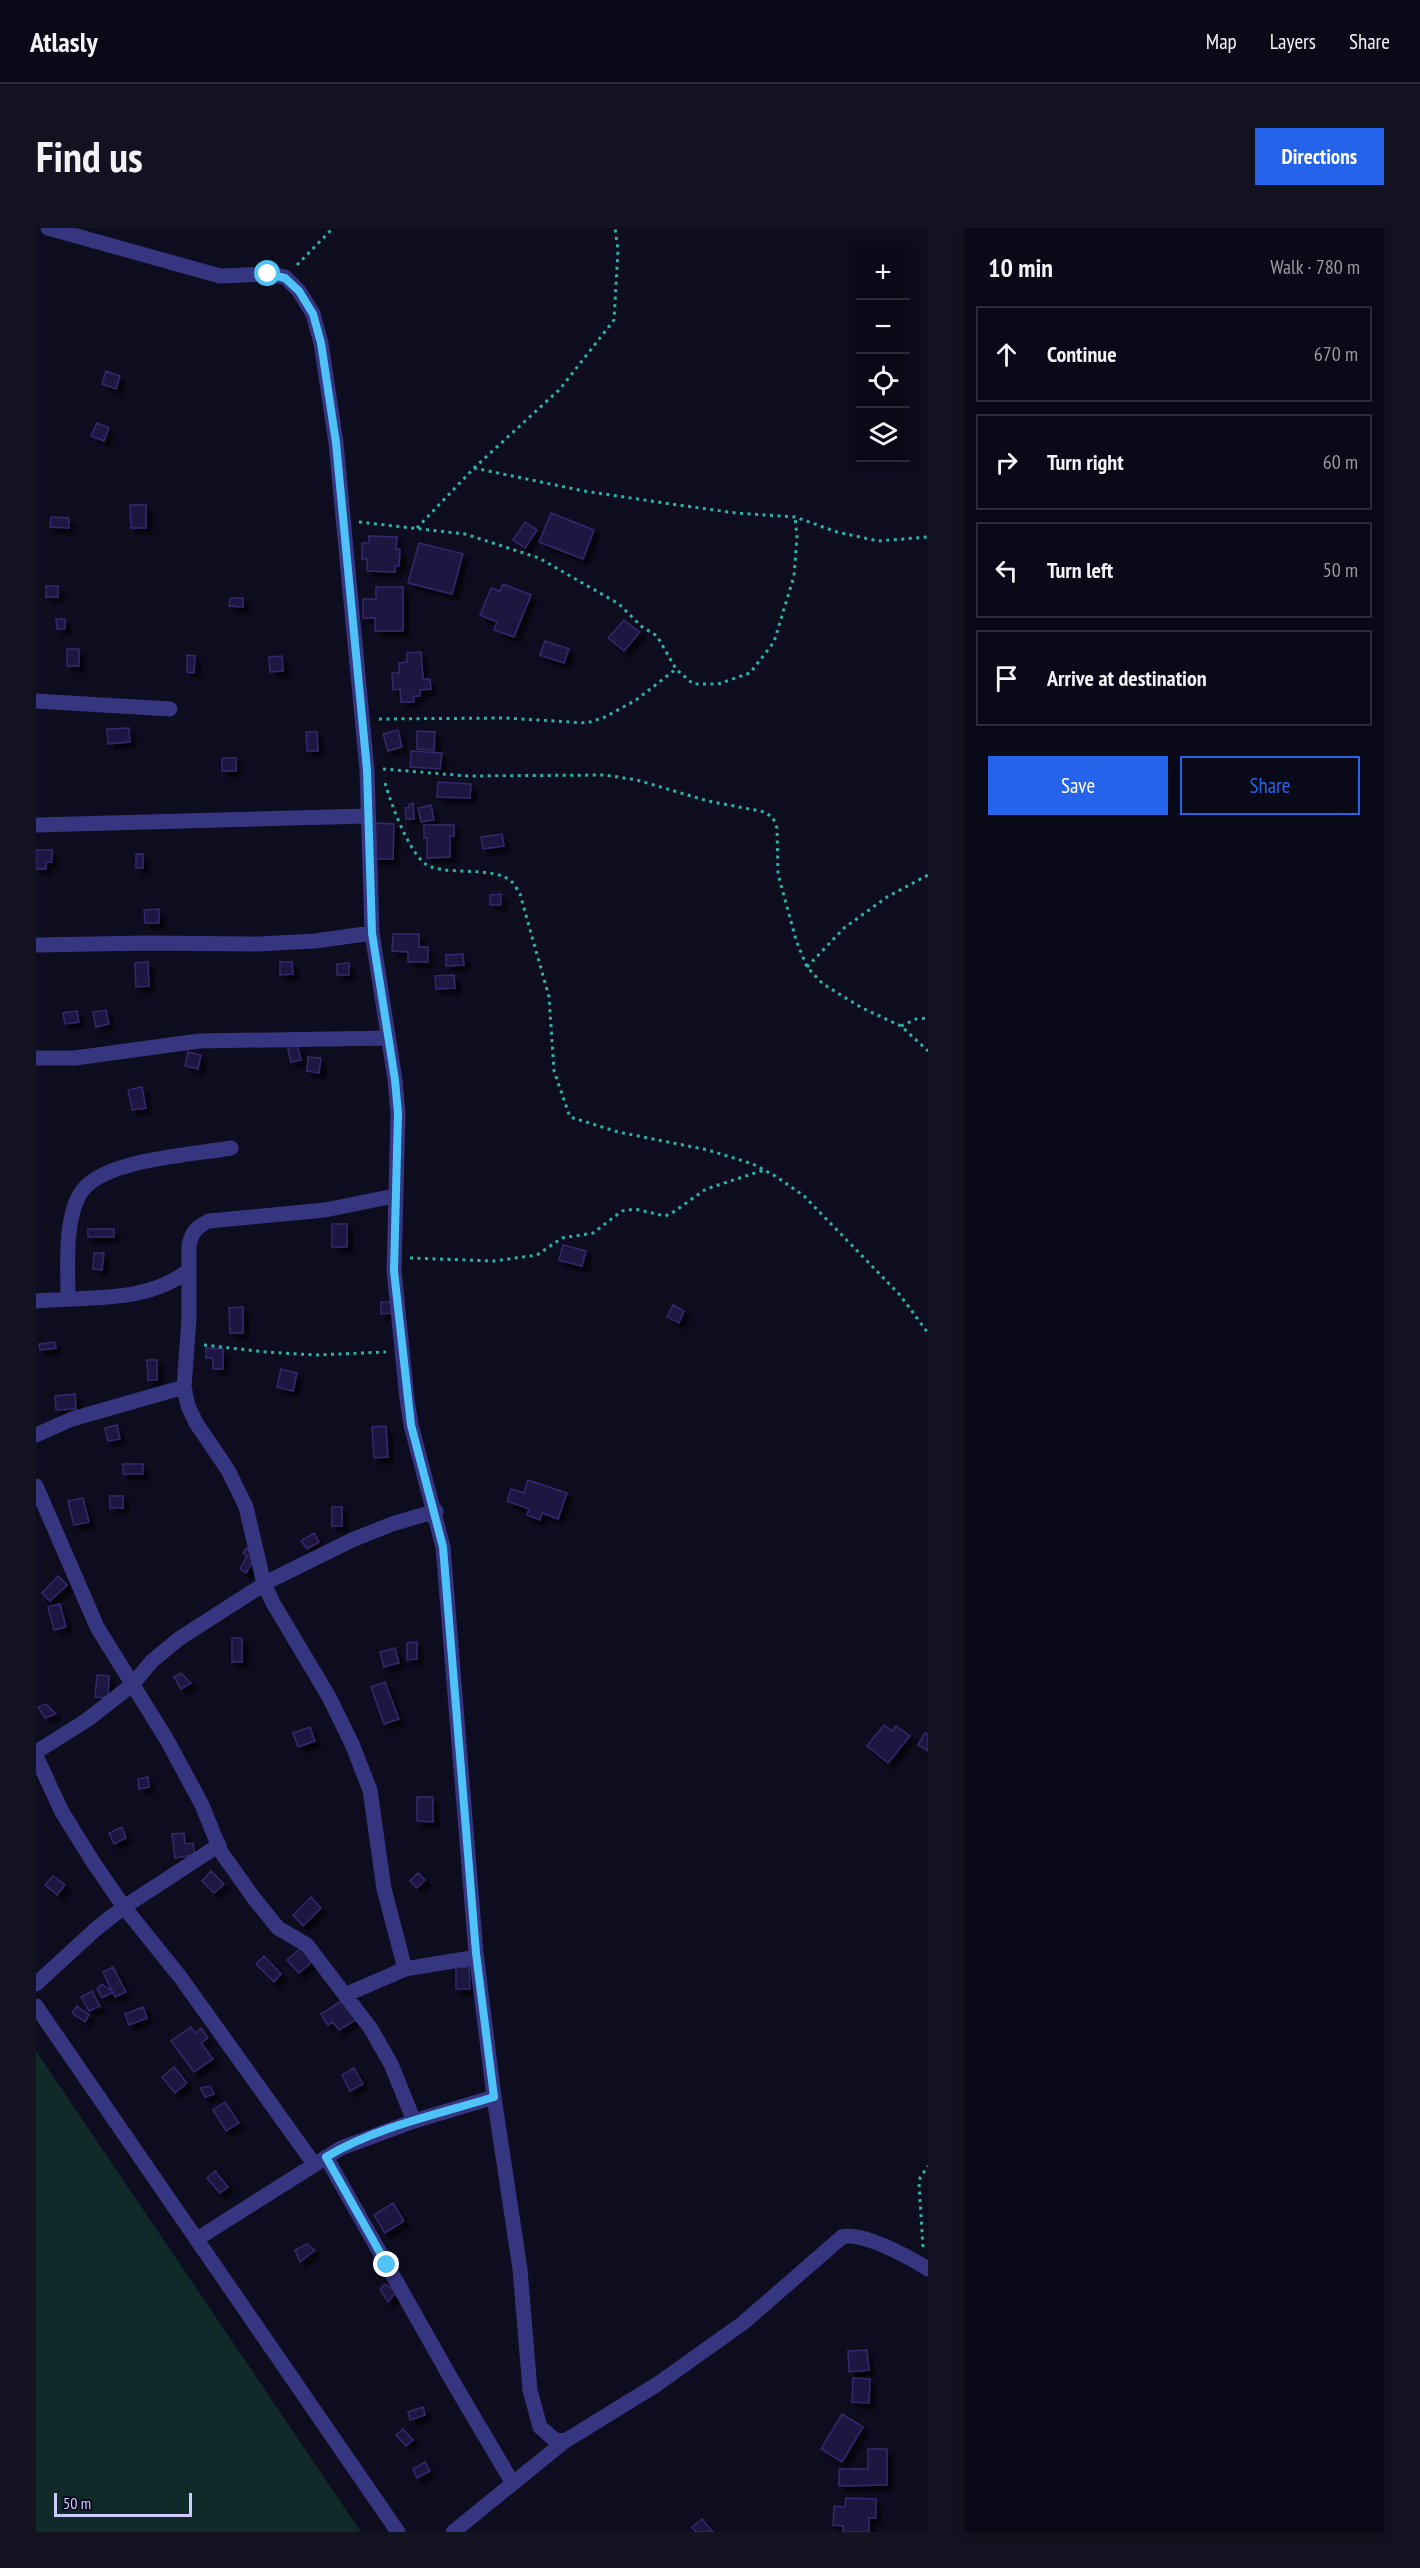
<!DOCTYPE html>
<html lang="en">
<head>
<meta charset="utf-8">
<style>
  body { margin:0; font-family:"PT Sans Narrow",sans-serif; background:#131220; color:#f1f3f6 }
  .controls { position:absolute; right:18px; top:18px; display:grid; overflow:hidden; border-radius:0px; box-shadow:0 3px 9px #0003 }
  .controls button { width:54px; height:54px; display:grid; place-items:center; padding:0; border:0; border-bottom:2px solid #2a2a36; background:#0a0917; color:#f1f3f6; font:30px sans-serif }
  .scale { position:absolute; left:18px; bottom:15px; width:138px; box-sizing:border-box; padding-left:6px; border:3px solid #cecaff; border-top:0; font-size:16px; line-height:21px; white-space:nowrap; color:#cecaff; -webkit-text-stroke:4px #0e0c1f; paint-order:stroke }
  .stop { position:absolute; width:18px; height:18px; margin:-14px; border:4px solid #4fc3f7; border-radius:50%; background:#fff }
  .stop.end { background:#4fc3f7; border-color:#fff; box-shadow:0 2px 6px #0008 }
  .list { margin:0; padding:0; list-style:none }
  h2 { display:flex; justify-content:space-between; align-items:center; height:78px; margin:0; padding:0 24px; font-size:26px }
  h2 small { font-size:20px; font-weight:400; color:#999aa1 }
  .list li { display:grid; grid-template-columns:39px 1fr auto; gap:18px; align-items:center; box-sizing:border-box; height:96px; margin:0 12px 12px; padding:0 12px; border:2px solid #2a2a36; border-radius:0px }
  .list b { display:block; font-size:22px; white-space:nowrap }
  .list em { font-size:20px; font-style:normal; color:#999aa1 }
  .actions { display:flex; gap:12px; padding:18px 24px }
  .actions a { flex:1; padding:14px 0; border:2px solid #2563eb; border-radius:0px; text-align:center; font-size:21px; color:#2563eb }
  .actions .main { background:#2563eb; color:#fff }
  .icon { flex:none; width:33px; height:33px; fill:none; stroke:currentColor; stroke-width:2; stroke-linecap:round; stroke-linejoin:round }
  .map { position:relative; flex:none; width:892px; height:2304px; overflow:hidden; border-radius:0px }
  header { display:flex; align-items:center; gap:36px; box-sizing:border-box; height:84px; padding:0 30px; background:#0a0917; border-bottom:2px solid #2a2a36 }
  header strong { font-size:28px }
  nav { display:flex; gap:33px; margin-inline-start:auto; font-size:21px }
  .intro { display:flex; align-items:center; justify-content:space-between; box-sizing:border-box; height:144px; padding:0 36px }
  h1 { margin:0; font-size:42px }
  .button { padding:15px 27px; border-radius:0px; background:#2563eb; color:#fff; font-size:21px; font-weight:700 }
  main { display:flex; gap:36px; padding:0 36px }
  aside { flex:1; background:#0a0917; border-radius:0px; box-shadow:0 3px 9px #0003 }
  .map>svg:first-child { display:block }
</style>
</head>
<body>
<header>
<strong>Atlasly</strong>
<nav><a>Map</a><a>Layers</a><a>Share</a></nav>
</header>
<div class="intro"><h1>Find us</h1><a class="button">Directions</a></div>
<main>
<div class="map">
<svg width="892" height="2304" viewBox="0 0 892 2304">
  <defs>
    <filter id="shadow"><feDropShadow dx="5.5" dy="5.5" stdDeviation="1.5" flood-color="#0009"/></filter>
  </defs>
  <rect width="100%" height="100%" fill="#0e0c1f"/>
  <!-- green -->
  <path fill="#0f2a28" d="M 0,1823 L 325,2304 L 0,2304 Z"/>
  <!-- building -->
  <path fill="#1e1741" stroke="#34286e" stroke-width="1.5" filter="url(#shadow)" d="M 70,143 L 84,148 L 80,161 L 66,156 Z
    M 61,195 L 73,200 L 68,213 L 55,208 Z
    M 94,277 L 110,277 L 110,300 L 95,300 Z
    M 515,285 L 558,302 L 547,331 L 503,314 Z
    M 15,289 L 33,290 L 33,300 L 14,299 Z
    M 489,294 L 501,302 L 489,320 L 477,312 Z
    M 333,308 L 361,309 L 360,321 L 364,321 L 363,338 L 359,338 L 359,344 L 331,343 L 331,331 L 326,331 L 326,315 L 333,315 Z
    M 383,315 L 427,326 L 416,366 L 372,355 Z
    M 467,356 L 495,367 L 478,409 L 458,402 L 461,394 L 444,387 L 455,360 L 464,363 Z
    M 10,358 L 22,358 L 22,369 L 10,369 Z
    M 340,359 L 367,359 L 367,403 L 339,403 L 339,390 L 327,390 L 327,371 L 340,371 Z
    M 194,370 L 207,370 L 207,379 L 193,378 Z
    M 20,391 L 29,391 L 29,401 L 21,401 Z
    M 588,392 L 604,404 L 588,423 L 572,410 Z
    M 509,413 L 533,421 L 528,435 L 504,427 Z
    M 31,421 L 43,421 L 43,438 L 31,438 Z
    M 385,424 L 387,451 L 394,451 L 395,461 L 384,462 L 384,468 L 378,468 L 378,474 L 365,474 L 364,461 L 357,462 L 356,445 L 363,445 L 363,435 L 371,434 L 371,425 Z
    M 151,427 L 159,428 L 158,445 L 151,444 Z
    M 246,428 L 247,443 L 234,444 L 233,429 Z
    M 93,500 L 94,514 L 72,516 L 71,501 Z
    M 362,502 L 366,519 L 352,523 L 347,506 Z
    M 381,503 L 399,504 L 398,522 L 381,521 Z
    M 270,504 L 281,504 L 282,523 L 271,523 Z
    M 375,523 L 406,525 L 404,541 L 374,539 Z
    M 186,530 L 200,530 L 200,543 L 186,543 Z
    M 402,554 L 435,556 L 434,570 L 401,569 Z
    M 377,575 L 378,591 L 370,591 L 369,580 L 373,580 L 373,576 Z
    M 395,577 L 398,592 L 385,594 L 382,580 Z
    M 338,595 L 358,596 L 357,631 L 338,631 Z
    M 388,597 L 418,597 L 418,608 L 414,608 L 414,629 L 391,630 L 391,610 L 388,610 Z
    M 466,606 L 468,618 L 447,621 L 445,609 Z
    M 0,622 L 16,622 L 16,634 L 10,634 L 10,641 L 0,641 Z
    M 100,626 L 107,626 L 107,640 L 100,640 Z
    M 465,666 L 465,677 L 454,677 L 454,667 Z
    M 123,681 L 123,695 L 109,695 L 108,682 Z
    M 357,706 L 383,706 L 383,719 L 392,719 L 392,734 L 372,734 L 372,724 L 356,723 Z
    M 427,726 L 428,737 L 410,738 L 410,727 Z
    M 112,734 L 113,758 L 100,759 L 99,735 Z
    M 244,734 L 256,734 L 257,746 L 244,747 Z
    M 313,735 L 313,747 L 301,747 L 301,736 Z
    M 418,747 L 419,760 L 400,761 L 399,748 Z
    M 70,782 L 73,796 L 60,799 L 57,784 Z
    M 41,783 L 43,794 L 29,796 L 27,785 Z
    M 261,815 L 265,832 L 255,834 L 251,817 Z
    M 152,824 L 165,827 L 162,841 L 149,838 Z
    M 272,829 L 285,830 L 283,845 L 271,843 Z
    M 106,859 L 110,880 L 96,882 L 92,862 Z
    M 296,996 L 311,996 L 311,1019 L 296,1019 Z
    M 52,1001 L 78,1001 L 78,1009 L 52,1009 Z
    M 527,1017 L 550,1023 L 546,1038 L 523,1032 Z
    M 58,1025 L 68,1025 L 66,1042 L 57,1041 Z
    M 345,1074 L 358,1074 L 359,1085 L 345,1086 Z
    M 637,1077 L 648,1083 L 643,1095 L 631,1089 Z
    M 207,1079 L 207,1105 L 194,1105 L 193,1080 Z
    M 19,1114 L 20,1120 L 4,1122 L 3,1116 Z
    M 170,1120 L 187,1121 L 187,1141 L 177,1141 L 177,1130 L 170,1130 Z
    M 111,1132 L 121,1132 L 121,1152 L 112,1152 Z
    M 245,1141 L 261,1145 L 257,1163 L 241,1159 Z
    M 39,1166 L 40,1181 L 20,1182 L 19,1168 Z
    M 81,1197 L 84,1211 L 72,1213 L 69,1200 Z
    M 350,1198 L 352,1229 L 338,1230 L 336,1199 Z
    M 87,1236 L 107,1236 L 107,1246 L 87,1246 Z
    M 492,1252 L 531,1265 L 522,1291 L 506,1285 L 504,1292 L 491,1287 L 493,1281 L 471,1273 L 475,1261 L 488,1265 Z
    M 74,1268 L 87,1268 L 87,1280 L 74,1280 Z
    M 47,1270 L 53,1294 L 38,1297 L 32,1273 Z
    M 296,1279 L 306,1279 L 306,1298 L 296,1298 Z
    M 278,1305 L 283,1314 L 271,1321 L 265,1313 Z
    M 210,1320 L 221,1326 L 210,1345 L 204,1341 L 211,1328 L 207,1325 Z
    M 22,1348 L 31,1357 L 14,1373 L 6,1365 Z
    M 24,1376 L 30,1399 L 18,1402 L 12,1379 Z
    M 196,1410 L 206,1410 L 206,1434 L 196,1434 Z
    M 381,1414 L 381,1431 L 371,1432 L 371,1415 Z
    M 359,1420 L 363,1435 L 348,1439 L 344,1424 Z
    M 145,1445 L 155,1455 L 145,1461 L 138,1449 Z
    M 61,1447 L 73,1448 L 72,1470 L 59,1469 Z
    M 349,1454 L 363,1491 L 348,1496 L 335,1459 Z
    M 10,1476 L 20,1486 L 9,1490 L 2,1479 Z
    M 848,1497 L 856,1503 L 860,1498 L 874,1508 L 852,1535 L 831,1518 Z
    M 274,1499 L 279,1513 L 262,1519 L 257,1505 Z
    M 889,1505 L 892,1506 L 892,1523 L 882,1517 Z
    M 112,1549 L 113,1559 L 103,1561 L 102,1551 Z
    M 381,1569 L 397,1569 L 397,1594 L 381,1593 Z
    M 86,1599 L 90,1610 L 78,1616 L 73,1605 Z
    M 148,1605 L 149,1616 L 157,1615 L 159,1627 L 139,1630 L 136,1606 Z
    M 175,1643 L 188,1656 L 178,1665 L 166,1653 Z
    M 382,1645 L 389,1652 L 381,1660 L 374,1653 Z
    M 17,1648 L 29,1657 L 21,1667 L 9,1657 Z
    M 275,1669 L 285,1680 L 267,1698 L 257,1687 Z
    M 265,1720 L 277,1733 L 263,1745 L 251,1732 Z
    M 228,1728 L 245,1746 L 238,1754 L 220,1736 Z
    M 77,1739 L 90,1764 L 79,1769 L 67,1744 Z
    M 420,1739 L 433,1739 L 434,1761 L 420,1761 Z
    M 66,1756 L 77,1764 L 66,1770 L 61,1761 Z
    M 56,1763 L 64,1778 L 53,1783 L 45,1769 Z
    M 308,1771 L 321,1791 L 303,1802 L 297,1794 L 292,1797 L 285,1786 Z
    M 41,1778 L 53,1787 L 49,1794 L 36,1785 Z
    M 107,1779 L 111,1790 L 93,1797 L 89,1786 Z
    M 155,1799 L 159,1805 L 165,1800 L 172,1810 L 165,1815 L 177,1831 L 158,1844 L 135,1813 Z
    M 138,1839 L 151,1855 L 139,1865 L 126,1849 Z
    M 318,1840 L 327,1856 L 314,1863 L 306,1847 Z
    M 174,1858 L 178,1866 L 169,1869 L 164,1860 Z
    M 189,1874 L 203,1895 L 190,1903 L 177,1882 Z
    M 179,1943 L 192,1959 L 184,1965 L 171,1950 Z
    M 357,1975 L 368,1993 L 349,2005 L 338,1987 Z
    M 271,2016 L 279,2022 L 264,2034 L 259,2022 Z
    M 349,2056 L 360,2064 L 352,2074 L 344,2061 Z
    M 831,2122 L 833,2142 L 813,2144 L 812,2123 Z
    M 817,2150 L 834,2151 L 833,2175 L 816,2174 Z
    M 387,2179 L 389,2187 L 374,2192 L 372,2184 Z
    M 806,2186 L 827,2199 L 806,2234 L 785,2221 Z
    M 367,2201 L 377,2212 L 370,2218 L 360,2207 Z
    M 832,2221 L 851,2221 L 851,2257 L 803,2258 L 803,2241 L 832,2241 Z
    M 389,2234 L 394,2243 L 381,2250 L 377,2241 Z
    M 810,2270 L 840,2271 L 840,2290 L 833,2290 L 833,2304 L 807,2304 L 807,2298 L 797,2297 L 798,2278 L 809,2279 Z
    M 666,2291 L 677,2304 L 660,2304 L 656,2299 Z"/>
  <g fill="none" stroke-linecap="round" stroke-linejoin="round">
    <!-- path -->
    <path stroke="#29b4a7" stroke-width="3" stroke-dasharray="3 4.5" stroke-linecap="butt" d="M 261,37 L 297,0
      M 438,240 L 548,263 L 635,276 L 700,285 L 759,289 L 801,304 L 842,313 L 892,309
      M 323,294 L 429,306 L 503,330 L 583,376 L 605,398 L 621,408 L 640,441 L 657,456 L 682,456 L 714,445 L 738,414 L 758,348 L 761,309 L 759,289
      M 381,300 L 438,240 L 524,161 L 578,92 L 582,22 L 579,0
      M 343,491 L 469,490 L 551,495 L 569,489 L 600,472 L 640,441
      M 347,541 L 432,548 L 569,547 L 601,552 L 672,573 L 729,584 L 737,590 L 741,600 L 742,646 L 760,712 L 771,739 L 787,756 L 826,780 L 865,798 L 892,823
      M 349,555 C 356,578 370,617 387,634 C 403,650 458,636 476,654 C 479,657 482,663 484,666 L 513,769 L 518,843 L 534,889 L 582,904 L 672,922 L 717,936 L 741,949 L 768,968 L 864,1067 L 892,1105
      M 771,739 L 808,700 L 851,669 L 892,647
      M 865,798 L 880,791 L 892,790
      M 374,1030 L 458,1033 L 501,1027 L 526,1010 L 557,1005 L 586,983 L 599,981 L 629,988 L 636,985 L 670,961 L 728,942
      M 168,1117 L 230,1124 L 279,1127 L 350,1124
      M 887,2019 L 883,1956 L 884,1950 L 892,1938"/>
    <!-- street -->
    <path stroke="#353580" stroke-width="15" d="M 12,0 L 184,48 L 232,46 L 249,49 L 263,63 L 277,86 L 285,115 L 300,215 L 331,542 L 336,705 L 359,852 L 362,885 L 358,1043 L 371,1171 L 375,1197 L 407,1319 L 440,1725 L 458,1869 L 484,2041 L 494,2162 L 504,2199 L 519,2212 L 529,2213
      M 0,473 L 134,481
      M 0,597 L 332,588
      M 0,717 L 112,715 L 223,716 L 279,713 L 336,705
      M 0,830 L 39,830 L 163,813 L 352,810
      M 358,968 L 289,982 L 173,993 C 160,999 156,1004 153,1017 L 153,1091 L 148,1159 L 152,1178 L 160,1195 L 192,1242 L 210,1279 L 228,1356 L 237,1375 L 293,1469 L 316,1516 L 334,1562 L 348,1661 L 369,1741
      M 32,1071 C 32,1040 28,993 44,966 C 64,931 157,927 195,920
      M 0,1073 C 51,1068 111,1076 153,1042
      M 0,1207 L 36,1191 L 148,1159
      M 0,1258 L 61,1399 L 131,1512 L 166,1577 L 185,1624 L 217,1669 L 242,1700 L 271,1717 L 335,1801 L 355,1836 L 378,1893
      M 0,1524 L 51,1492 L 96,1457 L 116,1433 L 144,1410 L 233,1353 L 316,1312 L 356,1296 L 400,1283
      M 0,1528 L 26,1584 L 57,1634 L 88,1679 L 145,1750 L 278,1936
      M 0,1756 L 61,1700 L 88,1679 L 183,1617
      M 309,1767 L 369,1741 L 441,1729
      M 0,1778 L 362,2304
      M 290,1929 L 417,2154 L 476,2254
      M 161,2011 L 305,1920 L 378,1893 L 458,1869
      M 417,2304 L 529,2213 L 620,2157 L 707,2095 L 806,2009 C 826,2003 875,2030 892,2041"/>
  </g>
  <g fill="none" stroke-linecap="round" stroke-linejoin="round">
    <!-- route -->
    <path stroke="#4fc3f7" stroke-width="8" d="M 232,46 L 249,50 L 263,63 L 277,86 L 285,115 L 300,215 L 331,542 L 336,705 L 359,852 L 362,885 L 358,1043 L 375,1197 L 407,1319 L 440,1725 L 458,1869 C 402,1886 340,1899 290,1929 L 351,2037"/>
  </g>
</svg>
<div class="controls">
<button>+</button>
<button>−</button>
<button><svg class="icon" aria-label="locate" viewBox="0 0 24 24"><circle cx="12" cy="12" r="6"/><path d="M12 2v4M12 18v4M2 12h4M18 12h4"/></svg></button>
<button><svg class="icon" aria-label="layers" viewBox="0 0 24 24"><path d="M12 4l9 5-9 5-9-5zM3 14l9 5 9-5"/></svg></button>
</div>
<div class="scale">50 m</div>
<div class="stop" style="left:232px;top:46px"></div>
<div class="stop end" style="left:351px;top:2037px"></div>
</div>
<aside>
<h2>10 min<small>Walk · 780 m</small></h2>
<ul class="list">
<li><svg class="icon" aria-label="ahead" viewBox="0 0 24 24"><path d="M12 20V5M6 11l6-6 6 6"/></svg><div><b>Continue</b></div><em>670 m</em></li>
<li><svg class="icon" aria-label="right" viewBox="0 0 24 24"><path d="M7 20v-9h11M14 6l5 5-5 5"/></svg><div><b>Turn right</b></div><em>60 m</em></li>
<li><svg class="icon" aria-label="left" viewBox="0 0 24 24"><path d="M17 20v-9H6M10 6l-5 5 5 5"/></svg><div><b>Turn left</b></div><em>50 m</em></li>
<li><svg class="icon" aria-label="arrive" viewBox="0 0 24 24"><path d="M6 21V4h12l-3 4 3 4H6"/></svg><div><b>Arrive at destination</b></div></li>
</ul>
<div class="actions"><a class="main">Save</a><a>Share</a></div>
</aside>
</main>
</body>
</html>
